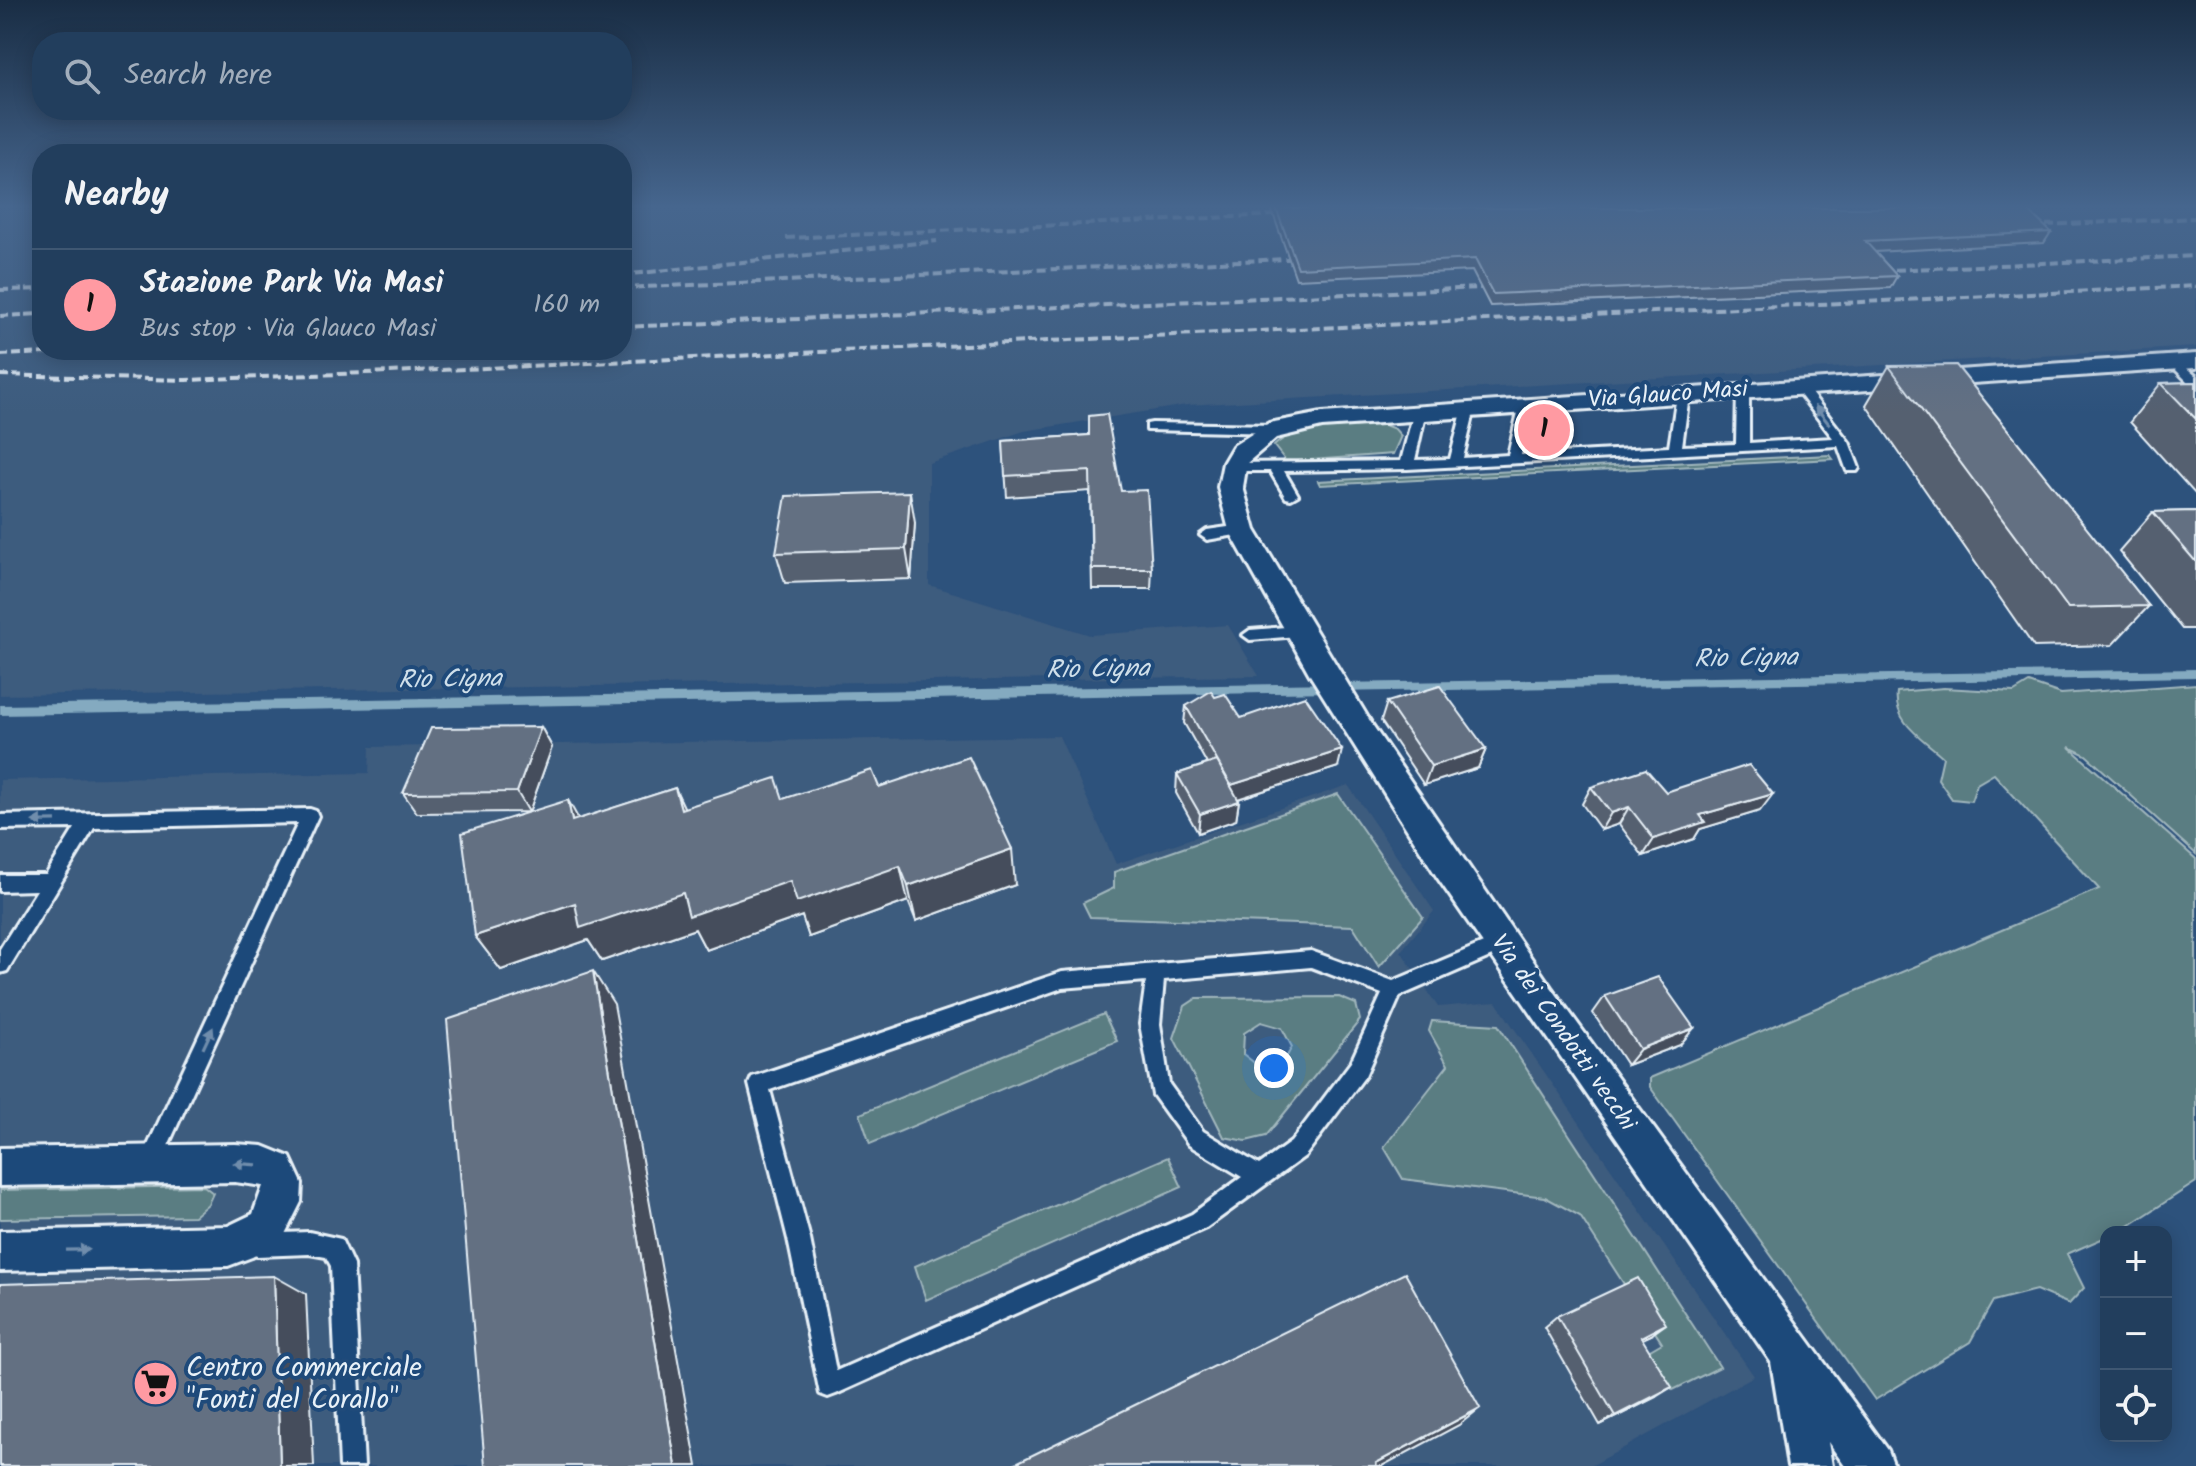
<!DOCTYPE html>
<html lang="en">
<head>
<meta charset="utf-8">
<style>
  body { margin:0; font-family:Kalam,sans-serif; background:#2a4563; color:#f1f3f6 }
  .controls { position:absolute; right:24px; bottom:24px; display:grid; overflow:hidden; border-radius:16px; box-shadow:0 4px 20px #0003 }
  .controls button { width:72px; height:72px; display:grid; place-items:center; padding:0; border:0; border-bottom:2px solid #3f5772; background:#223e5d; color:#f1f3f6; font:40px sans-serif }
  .you { position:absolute; left:1274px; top:1068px; width:28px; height:28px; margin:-20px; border:6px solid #fff; border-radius:50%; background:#1a73e8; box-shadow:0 0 0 12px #1a73e833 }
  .badge { display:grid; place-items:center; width:52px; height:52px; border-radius:50%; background:#ff9aa2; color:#111; font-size:26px; font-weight:700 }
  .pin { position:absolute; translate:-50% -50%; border:4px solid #fff; box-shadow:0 2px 8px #0006 }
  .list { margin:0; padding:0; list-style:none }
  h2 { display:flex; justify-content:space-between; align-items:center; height:104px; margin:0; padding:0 32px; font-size:34px }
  h2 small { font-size:26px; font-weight:400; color:#a2aebc }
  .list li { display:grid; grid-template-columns:52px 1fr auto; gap:24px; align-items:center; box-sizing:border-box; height:112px; padding:0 32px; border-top:2px solid #3f5772 }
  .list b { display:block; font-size:30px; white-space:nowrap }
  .list p { margin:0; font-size:26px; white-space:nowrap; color:#a2aebc }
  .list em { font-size:26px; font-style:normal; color:#a2aebc }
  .icon { flex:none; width:44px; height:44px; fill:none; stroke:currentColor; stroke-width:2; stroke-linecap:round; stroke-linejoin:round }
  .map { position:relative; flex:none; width:2196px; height:1466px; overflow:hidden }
  .search { position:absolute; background:#223e5d; box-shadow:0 4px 20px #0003; left:32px; top:32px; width:600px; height:88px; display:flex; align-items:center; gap:20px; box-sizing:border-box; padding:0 28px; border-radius:32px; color:#a2aebc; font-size:30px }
  .panel { position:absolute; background:#223e5d; box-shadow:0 4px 20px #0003; left:32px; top:144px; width:600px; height:216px; border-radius:32px }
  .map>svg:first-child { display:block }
</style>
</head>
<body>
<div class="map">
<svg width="2196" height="1466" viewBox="0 0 2196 1466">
  <rect width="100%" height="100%" fill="#2d527c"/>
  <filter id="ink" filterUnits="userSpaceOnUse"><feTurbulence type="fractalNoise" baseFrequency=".0125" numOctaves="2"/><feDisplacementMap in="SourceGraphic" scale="16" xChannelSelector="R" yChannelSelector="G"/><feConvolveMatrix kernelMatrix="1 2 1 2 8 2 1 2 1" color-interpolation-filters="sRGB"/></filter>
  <g filter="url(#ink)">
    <!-- built -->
    <path fill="#3d5b7e" d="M 19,208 L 42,208 L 42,350 L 622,350 L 622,208 L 2196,208 L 2196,347 L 1187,405 L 1024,431 L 929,463 L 929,585 L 1090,635 L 1228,625 L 1259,676 L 0,695 L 0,211 Z
      M 1059,736 L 1116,864 L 1348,785 L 1434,911 L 1401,951 L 1438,1007 L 1496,1002 L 1754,1376 L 1591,1466 L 0,1466 L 0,780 L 369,773 L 370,747 Z"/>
    <!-- green -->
    <path fill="#5a7d82" stroke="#a1b7bd" stroke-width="2" fill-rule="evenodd" d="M 1379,423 L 1395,429 L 1401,436 L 1393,454 L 1297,461 L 1285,460 L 1274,446 C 1296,423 1349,426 1379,423 Z
      M 1830,455 L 1833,459 L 1320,485 L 1318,481 Z
      M 2029,683 L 2061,694 L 2196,684 L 2196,854 L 2086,755 L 2069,747 L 2196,859 L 2196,1182 L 2124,1229 L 2106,1232 L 2106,1237 L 2067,1254 L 2084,1288 L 2069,1304 L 2036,1290 L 1993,1301 L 1970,1342 L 1875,1400 L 1650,1087 L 1650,1078 L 2099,889 L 1994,774 L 1977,784 L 1971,801 L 1952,799 L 1938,779 L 1943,757 C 1923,738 1893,723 1897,692 L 1944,688 L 2014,692 Z
      M 1338,794 L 1423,917 L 1379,967 L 1353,926 L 1090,917 L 1083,903 L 1114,888 L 1114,872 Z
      M 1339,997 L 1356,1004 L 1360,1020 L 1266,1136 L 1246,1141 L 1224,1137 L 1174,1038 L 1185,1006 L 1197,998 ZM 1261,1022 L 1282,1028 L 1292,1047 L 1282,1065 L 1261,1068 L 1243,1054 L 1244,1033 Z
      M 1104,1014 L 1117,1041 L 870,1144 L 860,1114 Z
      M 1432,1021 L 1498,1025 L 1720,1367 L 1673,1390 L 1645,1353 L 1662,1343 L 1580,1216 L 1545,1197 L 1403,1179 L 1384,1147 L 1448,1065 L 1429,1031 Z
      M 1168,1157 L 1182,1187 L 926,1300 L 915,1266 Z
      M 204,1186 L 213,1193 L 208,1204 L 194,1216 L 0,1219 L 0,1190 Z"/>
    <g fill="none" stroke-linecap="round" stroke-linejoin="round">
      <!-- stream -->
      <path fill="#84aac0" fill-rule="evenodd" d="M 2196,669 L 2196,677 L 0,715 L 0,705 Z"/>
      <defs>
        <path id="lane" d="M 2176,359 L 2196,376 L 2196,387 L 2192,386 L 2172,366 L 2172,360 Z
          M 1800,383 L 1804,384 L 1849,442 L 1859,468 L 1857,471 L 1847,471 L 1838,446 L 1407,469 L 1284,471 L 1298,495 L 1291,499 L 1286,498 L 1270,471 L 1232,471 L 1225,467 L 1232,463 L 1401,461 L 1414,411 L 1420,407 L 1426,411 L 1415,460 L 1450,459 L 1463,408 L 1469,404 L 1475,408 L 1463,458 L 1508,455 L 1520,404 L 1526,400 L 1532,404 L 1521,455 L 1669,447 L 1677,395 L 1683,391 L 1689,395 L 1682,446 L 1736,444 L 1737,390 L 1743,386 L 1749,390 L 1749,443 L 1833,438 L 1794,387 Z
          M 1152,423 L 1278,425 L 1284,429 L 1278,433 L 1147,430 L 1147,424 Z
          M 1242,525 L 1247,527 L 1249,530 L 1247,533 L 1207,540 L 1200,535 L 1207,530 Z
          M 1298,626 L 1305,631 L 1298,636 L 1250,640 L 1243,635 L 1250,630 Z
          M 310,809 L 316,811 L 318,816 L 157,1170 L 150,1173 L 143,1170 L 140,1163 L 143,1156 L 298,823 L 94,828 L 7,971 L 0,973 L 0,949 L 37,890 L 0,891 L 0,875 L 46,875 L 75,828 L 0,829 L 0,815 Z
          M 1500,936 L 1506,938 L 1509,944 L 1506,950 L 1400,996 L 1365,1076 L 1305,1156 L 1206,1228 L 836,1394 L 828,1397 L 820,1394 L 788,1239 L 749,1084 L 752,1077 L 1062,972 L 1311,951 L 1393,981 ZM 1311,967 L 1382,994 L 1351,1062 L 1291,1142 L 1259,1165 L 1203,1131 L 1169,1084 L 1160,1024 L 1164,980 ZM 1146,981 L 1140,1024 L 1153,1095 L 1189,1145 L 1242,1177 L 1192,1214 L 836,1371 L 810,1239 L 770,1090 L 1062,988 Z
          M 309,1232 L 341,1239 L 353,1265 L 364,1466 L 340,1466 L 331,1266 L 326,1257 L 309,1254 L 257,1256 L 249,1253 L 246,1245 L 249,1237 L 257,1234 Z"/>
        <path id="street" d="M 2196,354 L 2196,368 L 1322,427 L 1276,438 L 1247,463 L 1243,487 L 1255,530 L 1373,726 L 1551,987 L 1888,1450 L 1894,1466 L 1845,1466 L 1828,1442 L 1832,1466 L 1788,1466 L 1771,1362 L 1437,877 L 1310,675 L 1229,530 L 1218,487 L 1223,463 L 1233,446 L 1269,423 L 1322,413 Z
          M 235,1144 L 263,1146 L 290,1157 L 302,1183 L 301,1202 L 281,1242 L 252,1257 L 228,1266 L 0,1271 L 0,1231 L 228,1226 L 253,1214 L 263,1186 L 235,1182 L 0,1186 L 0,1148 Z"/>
      </defs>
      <!-- lane casing -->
      <use href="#lane" stroke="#e8f1f8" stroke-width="6"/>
      <!-- street casing -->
      <use href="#street" stroke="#e8f1f8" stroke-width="6"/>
      <!-- lane -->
      <use href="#lane" fill="#1f4a7a" fill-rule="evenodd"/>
      <!-- street -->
      <use href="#street" fill="#1f4a7a" fill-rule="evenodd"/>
      <!-- rail -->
      <path stroke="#e8f1f8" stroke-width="4" stroke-dasharray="9 4" stroke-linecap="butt" d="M 2020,226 L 2196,218
        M 786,238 L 1294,214
        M 1869,271 L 2196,256
        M 622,275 L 937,241
        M 622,288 L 1309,258
        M 0,290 L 42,289
        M 0,316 L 42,314
        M 622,327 L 1501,287
        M 0,355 L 120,350
        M 0,375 L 186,380 L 465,369 L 2196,286"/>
    </g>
    <!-- wall -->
    <path fill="#556070" stroke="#e8f1f8" stroke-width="2" d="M 1271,208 L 2025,208 L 2051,232 L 2044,243 L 1875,252 L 1897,276 L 1890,288 L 1490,306 L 1472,271 L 1296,279 Z
      M 1889,366 L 2149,606 L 2112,645 L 2034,647 L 1866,405 Z
      M 2196,382 L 2196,495 L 2130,422 L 2161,383 Z
      M 1089,435 L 1121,491 L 1152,569 L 1151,589 L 1092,589 L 1090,491 L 1007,497 L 1003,441 Z
      M 2196,511 L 2196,629 L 2182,629 L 2119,551 L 2153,512 Z
      M 915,523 L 911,579 L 785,583 L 776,553 Z
      M 1215,697 L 1241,718 L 1338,767 L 1238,799 L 1239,801 L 1236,820 L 1198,833 L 1176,793 L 1177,774 L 1207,764 L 1184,723 L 1186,706 Z
      M 1387,702 L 1486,749 L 1478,768 L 1424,785 L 1381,721 Z
      M 541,727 L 552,747 L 529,812 L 417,813 L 403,793 Z
      M 879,787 L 1015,885 L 916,921 L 908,901 L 809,937 L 802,916 L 706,950 L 695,929 L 602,961 L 588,940 L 501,970 L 475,936 L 579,819 L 675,788 L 684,808 L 784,799 Z
      M 1591,787 L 1666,792 L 1760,811 L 1700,829 L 1694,839 L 1643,856 L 1619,824 L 1601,830 L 1582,804 Z
      M 1605,996 L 1680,1045 L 1627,1065 L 1593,1013 Z
      M 1557,1316 L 1651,1335 L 1642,1339 L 1656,1397 L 1600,1425 L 1544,1327 Z"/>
    <!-- shaded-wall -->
    <path fill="#454e5b" stroke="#e8f1f8" stroke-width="2" d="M 910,492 L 915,523 L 911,579 L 906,549 Z
      M 541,727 L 552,747 L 529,812 L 517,792 Z
      M 1486,749 L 1478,768 L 1424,785 L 1431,766 Z
      M 1342,750 L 1338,767 L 1228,802 L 1231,785 Z
      M 675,788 L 692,824 L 681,809 Z
      M 1773,794 L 1760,811 L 1700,829 L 1694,839 L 1643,856 L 1654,839 L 1700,815 Z
      M 568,800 L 588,836 L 572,821 Z
      M 1239,801 L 1236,820 L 1198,833 L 1200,814 Z
      M 1629,807 L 1619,824 L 1601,830 L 1611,813 Z
      M 1012,849 L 1015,885 L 916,921 L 908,886 Z
      M 900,866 L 908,901 L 809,937 L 802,916 L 706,950 L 695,929 L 602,961 L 588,940 L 501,970 L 475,936 L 575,903 L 790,881 Z
      M 593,971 L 614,1004 L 697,1466 L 676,1466 Z
      M 1694,1028 L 1680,1045 L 1627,1065 L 1640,1049 Z
      M 274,1276 L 306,1294 L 314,1466 L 280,1466 Z
      M 1666,1324 L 1651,1335 L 1626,1347 L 1641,1337 Z
      M 1672,1387 L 1656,1397 L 1600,1425 L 1615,1416 Z
      M 1480,1408 L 1459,1425 L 1382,1466 L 1372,1466 L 1376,1463 Z"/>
    <!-- building -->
    <path fill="#637082" stroke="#e8f1f8" stroke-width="2" d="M 1276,208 L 2025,208 L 2051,232 L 1865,241 L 1897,276 L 1493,294 L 1475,259 L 1298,268 Z
      M 1956,365 L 2149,606 L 2068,608 L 1889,366 Z
      M 2196,382 L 2196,419 L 2161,383 Z
      M 1107,414 L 1121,491 L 1147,490 L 1152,569 L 1092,569 L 1090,471 L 1005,476 L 1003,441 L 1089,435 L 1089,416 Z
      M 910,492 L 906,549 L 776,553 L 786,496 Z
      M 2196,511 L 2196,562 L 2153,512 Z
      M 1440,686 L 1486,749 L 1431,766 L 1387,702 Z
      M 1211,691 L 1215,697 L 1225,694 L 1241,718 L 1305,696 L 1342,750 L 1231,785 L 1186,706 Z
      M 541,727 L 517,792 L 403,793 L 431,728 Z
      M 969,757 L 1012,849 L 908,886 L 900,866 L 797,902 L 790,881 L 689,916 L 683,893 L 580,928 L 575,903 L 475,936 L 462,833 L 568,800 L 572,821 L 675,788 L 681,809 L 776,778 L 783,799 L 872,770 L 879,787 Z
      M 1217,761 L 1239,801 L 1200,814 L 1177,774 Z
      M 1749,765 L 1773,794 L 1700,815 L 1705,822 L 1654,839 L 1629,807 L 1611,813 L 1591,787 L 1646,769 L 1666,792 Z
      M 593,971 L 676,1466 L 485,1466 L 447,1020 Z
      M 1658,977 L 1694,1028 L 1640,1049 L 1605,996 Z
      M 1405,1273 L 1480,1408 L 1376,1463 L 1377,1466 L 1010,1466 Z
      M 274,1276 L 280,1466 L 0,1466 L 0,1284 Z
      M 1638,1278 L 1666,1324 L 1641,1337 L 1672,1387 L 1615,1416 L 1557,1316 Z"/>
    <!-- one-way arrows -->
    <defs><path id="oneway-solid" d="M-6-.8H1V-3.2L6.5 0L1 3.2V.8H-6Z" transform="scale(2)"/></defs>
    <g fill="#6f8dac">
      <use href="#oneway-solid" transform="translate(1822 415) rotate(-128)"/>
      <use href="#oneway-solid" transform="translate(44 821) rotate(179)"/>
      <use href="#oneway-solid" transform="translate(208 1038) rotate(-65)"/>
      <use href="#oneway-solid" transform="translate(245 1164) rotate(-176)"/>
      <use href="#oneway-solid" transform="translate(78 1250) rotate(-1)"/>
    </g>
  </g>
  <!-- sky -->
  <linearGradient id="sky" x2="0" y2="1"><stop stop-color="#192d44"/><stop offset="0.5" stop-color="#46668e"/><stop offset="1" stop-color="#46668e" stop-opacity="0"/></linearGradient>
  <rect width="2196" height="413" fill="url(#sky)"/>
  <!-- icons -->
  <defs>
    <symbol id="supermarket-disc" viewBox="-11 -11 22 22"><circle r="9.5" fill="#ff9aa2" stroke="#1f4a7a"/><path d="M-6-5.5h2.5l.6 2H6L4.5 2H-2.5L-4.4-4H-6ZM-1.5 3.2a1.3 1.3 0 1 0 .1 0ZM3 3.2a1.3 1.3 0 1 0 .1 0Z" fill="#111"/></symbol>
  </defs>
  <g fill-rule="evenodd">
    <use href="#supermarket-disc" x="130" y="1358" width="51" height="51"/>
  </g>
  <g text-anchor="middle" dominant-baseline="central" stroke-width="8" stroke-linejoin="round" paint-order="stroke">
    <!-- street labels -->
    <g font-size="24" fill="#e8f1f8" stroke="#1f4a7a">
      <text transform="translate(1668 395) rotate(-4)">Via Glauco Masi</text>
      <text transform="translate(1563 1033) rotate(55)">Via dei Condotti vecchi</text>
    </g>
    <!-- water labels -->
    <g font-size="26" font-style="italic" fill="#cfdfea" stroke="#1f4a7a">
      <text transform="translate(1746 659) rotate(-1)">Rio Cigna</text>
      <text transform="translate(1098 670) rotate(-1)">Rio Cigna</text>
      <text transform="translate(450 680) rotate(-1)">Rio Cigna</text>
    </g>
    <!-- near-poi labels -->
    <g font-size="28" fill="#e8f1f8" stroke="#1f4a7a" text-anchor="start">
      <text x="186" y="1368">Centro Commerciale<tspan x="186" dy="32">"Fonti del Corallo"</tspan></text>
    </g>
  </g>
</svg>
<div class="controls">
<button>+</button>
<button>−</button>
<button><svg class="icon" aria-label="locate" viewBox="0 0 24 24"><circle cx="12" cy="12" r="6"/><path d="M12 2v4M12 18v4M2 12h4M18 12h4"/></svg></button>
</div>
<div class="you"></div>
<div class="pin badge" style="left:1544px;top:430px">1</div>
<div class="search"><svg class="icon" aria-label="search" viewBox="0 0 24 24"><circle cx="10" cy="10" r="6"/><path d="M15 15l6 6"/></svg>Search here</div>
<section class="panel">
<h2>Nearby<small></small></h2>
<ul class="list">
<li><span class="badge">1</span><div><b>Stazione Park Via Masi</b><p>Bus stop · Via Glauco Masi</p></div><em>160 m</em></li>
</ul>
</section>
</div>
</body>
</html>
